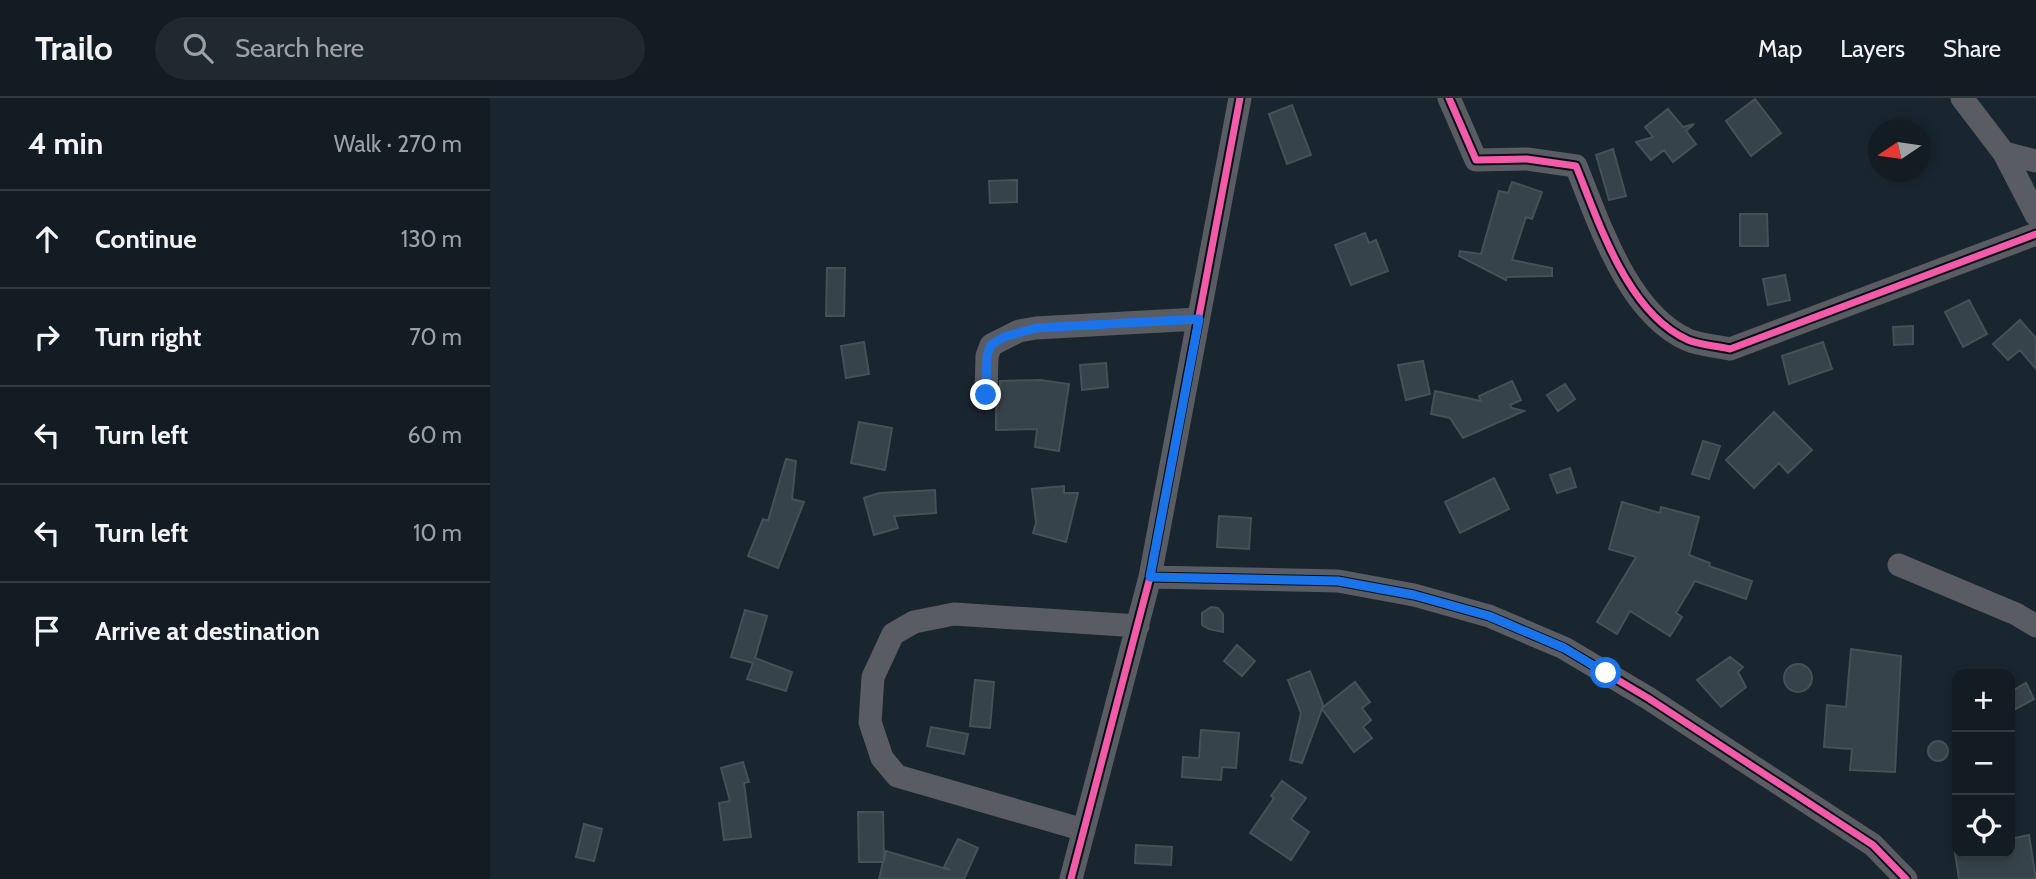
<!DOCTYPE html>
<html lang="en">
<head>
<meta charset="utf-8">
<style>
  body { margin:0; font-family:Cabin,sans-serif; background:#202930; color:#f1f3f6 }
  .controls { position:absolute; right:21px; bottom:21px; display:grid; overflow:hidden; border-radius:14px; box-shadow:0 4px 10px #0003 }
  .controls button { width:63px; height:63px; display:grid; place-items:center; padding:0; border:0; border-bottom:2px solid #323a41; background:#131c23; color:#f1f3f6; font:35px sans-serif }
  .compass { position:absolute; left:1378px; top:21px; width:63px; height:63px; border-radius:50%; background:#131c23; box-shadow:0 4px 10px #0003; rotate:257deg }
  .stop { position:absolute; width:21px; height:21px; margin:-16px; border:5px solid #1a73e8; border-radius:50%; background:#fff }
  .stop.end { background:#1a73e8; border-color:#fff; box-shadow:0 2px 7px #0008 }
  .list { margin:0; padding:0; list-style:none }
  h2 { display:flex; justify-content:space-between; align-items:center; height:91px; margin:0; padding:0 28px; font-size:30px }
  h2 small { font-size:23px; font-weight:400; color:#9da1a6 }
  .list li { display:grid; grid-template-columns:46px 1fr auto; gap:21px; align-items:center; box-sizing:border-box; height:98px; padding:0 28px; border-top:2px solid #323a41 }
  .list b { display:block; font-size:26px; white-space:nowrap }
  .list em { font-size:23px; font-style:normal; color:#9da1a6 }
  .icon { flex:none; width:38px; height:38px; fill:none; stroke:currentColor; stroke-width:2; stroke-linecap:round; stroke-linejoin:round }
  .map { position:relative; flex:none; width:1546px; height:781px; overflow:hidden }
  header { display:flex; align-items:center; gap:42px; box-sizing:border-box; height:98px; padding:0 35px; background:#131c23; border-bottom:2px solid #323a41 }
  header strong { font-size:33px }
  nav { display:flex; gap:38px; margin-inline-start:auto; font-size:24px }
  .search { width:490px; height:63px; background:#202930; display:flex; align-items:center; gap:18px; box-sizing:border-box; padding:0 24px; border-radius:38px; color:#9da1a6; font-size:26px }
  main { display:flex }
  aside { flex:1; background:#131c23 }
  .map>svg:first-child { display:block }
</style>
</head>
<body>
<header>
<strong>Trailo</strong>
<div class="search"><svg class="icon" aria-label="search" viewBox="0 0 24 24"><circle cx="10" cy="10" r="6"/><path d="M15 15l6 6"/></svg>Search here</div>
<nav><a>Map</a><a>Layers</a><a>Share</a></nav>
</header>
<main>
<aside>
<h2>4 min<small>Walk · 270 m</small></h2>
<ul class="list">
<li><svg class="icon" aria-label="ahead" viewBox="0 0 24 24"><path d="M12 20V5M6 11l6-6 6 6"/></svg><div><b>Continue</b></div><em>130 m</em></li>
<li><svg class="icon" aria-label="right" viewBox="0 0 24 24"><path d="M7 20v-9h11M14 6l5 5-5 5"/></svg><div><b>Turn right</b></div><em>70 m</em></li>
<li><svg class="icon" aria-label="left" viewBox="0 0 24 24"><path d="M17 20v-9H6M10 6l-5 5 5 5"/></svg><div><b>Turn left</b></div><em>60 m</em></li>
<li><svg class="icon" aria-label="left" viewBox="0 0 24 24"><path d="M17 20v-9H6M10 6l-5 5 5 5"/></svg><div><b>Turn left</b></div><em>10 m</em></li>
<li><svg class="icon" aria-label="arrive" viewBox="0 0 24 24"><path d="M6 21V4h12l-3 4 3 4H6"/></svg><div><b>Arrive at destination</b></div></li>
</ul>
</aside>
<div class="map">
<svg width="1546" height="781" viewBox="0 0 1546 781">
  <rect width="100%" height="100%" fill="#19262f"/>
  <!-- building -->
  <path fill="#37434a" stroke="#445156" stroke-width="2" d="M 1265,1 L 1291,35 L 1261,58 L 1236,23 Z
    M 802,7 L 821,57 L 797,66 L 779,16 Z
    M 1178,11 L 1193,29 L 1204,26 L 1196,33 L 1206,46 L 1183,64 L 1174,52 L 1161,62 L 1146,44 L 1163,39 L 1155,29 Z
    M 1123,51 L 1136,98 L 1119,102 L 1106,57 Z
    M 527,82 L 527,104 L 500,105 L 499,83 Z
    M 1022,84 L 1052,94 L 1042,121 L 1036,119 L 1022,162 L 1062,170 L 1062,178 L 1017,179 L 1016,182 L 969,158 L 970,153 L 991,156 L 1009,93 L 1018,95 Z
    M 1250,116 L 1277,116 L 1278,148 L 1250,148 Z
    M 875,135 L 879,145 L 886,142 L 898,173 L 861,187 L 845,147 Z
    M 337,170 L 355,170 L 354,218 L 336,218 Z
    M 1295,177 L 1300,202 L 1278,207 L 1273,181 Z
    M 1479,202 L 1497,236 L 1473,249 L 1455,214 Z
    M 1530,222 L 1546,240 L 1546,271 L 1530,252 L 1518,262 L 1503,246 Z
    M 1423,228 L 1423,246 L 1404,247 L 1403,229 Z
    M 374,244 L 379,276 L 356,280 L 351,248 Z
    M 1333,244 L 1342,271 L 1299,286 L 1292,258 Z
    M 933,263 L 940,296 L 916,302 L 908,267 Z
    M 616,265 L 618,289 L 592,292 L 590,267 Z
    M 550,282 L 579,286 L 569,353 L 545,349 L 547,331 L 506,332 L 506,306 L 510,298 L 510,283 Z
    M 1022,283 L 1031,302 L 1020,307 L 1022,310 L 1034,313 L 973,340 L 960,320 L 941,316 L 945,293 L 991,303 L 989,298 Z
    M 1075,286 L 1085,301 L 1068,313 L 1057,297 Z
    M 1284,314 L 1322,352 L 1298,375 L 1289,365 L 1264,390 L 1236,362 Z
    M 369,324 L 402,330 L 395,372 L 361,365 Z
    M 1213,343 L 1230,348 L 1219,381 L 1202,376 Z
    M 296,361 L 306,363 L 302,401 L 314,404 L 288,470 L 258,458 L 273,421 L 278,423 Z
    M 1080,370 L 1086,389 L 1067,395 L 1060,377 Z
    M 1004,380 L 1019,411 L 970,435 L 955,404 Z
    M 574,388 L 574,395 L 588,395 L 576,444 L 543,435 L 546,425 L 542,391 Z
    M 445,392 L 446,415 L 404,418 L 408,430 L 384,437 L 374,400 L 389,395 Z
    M 1132,404 L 1170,415 L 1171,409 L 1209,419 L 1199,457 L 1220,465 L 1219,468 L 1262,483 L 1256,501 L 1205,483 L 1186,515 L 1192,519 L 1180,538 L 1140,513 L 1127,536 L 1107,524 L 1146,459 L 1119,451 Z
    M 729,418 L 761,420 L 759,451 L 727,449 Z
    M 721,509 L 728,510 L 733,516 L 733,534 L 719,531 L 712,527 L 712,515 Z
    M 255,512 L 277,518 L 265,560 L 302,574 L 296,593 L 257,581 L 263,565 L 241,559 Z
    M 747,547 L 765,563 L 752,578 L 734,563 Z
    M 1361,551 L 1411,558 L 1405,674 L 1360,672 L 1362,651 L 1334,649 L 1337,607 L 1356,609 Z
    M 1240,559 L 1253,569 L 1248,574 L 1256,589 L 1231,609 L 1207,582 Z
    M1294 580a14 14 0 1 1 28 0a14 14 0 1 1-28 0Z
    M 820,573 L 833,607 L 832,610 L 865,584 L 880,604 L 872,610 L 881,622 L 873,629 L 882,640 L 864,654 L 832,611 L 812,665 L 800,662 L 811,615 L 798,582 Z
    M 485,582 L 504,584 L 500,630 L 480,628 Z
    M 1536,585 L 1544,601 L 1520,614 L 1520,594 Z
    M 441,629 L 478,636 L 474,656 L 437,648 Z
    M 711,632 L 749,635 L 746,670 L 732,669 L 731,682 L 692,679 L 693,659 L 709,660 Z
    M1438 653a10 10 0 1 1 20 0a10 10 0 1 1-20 0Z
    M 253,664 L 259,684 L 254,685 L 261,739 L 234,742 L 229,705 L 240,703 L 231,670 Z
    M 792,683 L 816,700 L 801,721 L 819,734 L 801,762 L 760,735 L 784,700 L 781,698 Z
    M 368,714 L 393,714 L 394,763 L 396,753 L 460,772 L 454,769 L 468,741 L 488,750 L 474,781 L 389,781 L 393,764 L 369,764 Z
    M 94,726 L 112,731 L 104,763 L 86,759 Z
    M 1539,737 L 1546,781 L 1469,781 L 1465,755 L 1520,755 L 1520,741 Z
    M 646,747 L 682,749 L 681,767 L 645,765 Z"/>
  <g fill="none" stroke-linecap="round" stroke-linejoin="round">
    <!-- street -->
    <path stroke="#5a5c63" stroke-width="23" d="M 959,0 L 986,62 L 1037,61 L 1086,68 C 1109,124 1137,215 1198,242 C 1210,247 1227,248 1240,251 L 1546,136
      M 1472,0 L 1514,55 L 1546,117
      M 1514,55 L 1546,63
      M 496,297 L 497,258 L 501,247 L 529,233 L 546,230 L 708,221
      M 1409,467 L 1526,516 L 1546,528
      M 660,479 L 848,483 L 924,497 L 999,518 L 1074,550 L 1158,600 L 1383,747 L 1416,781
      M 594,732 L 407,678 L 392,660 L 380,624 L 383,579 L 403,536 L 424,524 L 464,516 L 648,528
      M 581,781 L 660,479 L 750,0"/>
    <defs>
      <path id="cycleway" d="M 959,0 L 986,62 L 1037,61 L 1086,68 C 1109,124 1137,215 1198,242 C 1210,247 1227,248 1240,251 L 1546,136
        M 660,479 L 848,483 L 924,497 L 999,518 L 1074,550 L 1158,600 L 1383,747 L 1416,781
        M 581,781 L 660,479 L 750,0"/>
    </defs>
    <!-- cycleway casing -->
    <use href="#cycleway" stroke="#060f16" stroke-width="11"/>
    <!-- cycleway -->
    <use href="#cycleway" stroke="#f35aa7" stroke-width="7"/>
  </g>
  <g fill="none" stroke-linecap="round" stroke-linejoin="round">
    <!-- route -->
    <path stroke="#1a73e8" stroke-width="9" d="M 496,297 L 497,258 L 501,247 L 514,239 L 546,230 L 709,221 L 660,479 L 848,483 L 924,497 L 999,518 L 1074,550 L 1116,575"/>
  </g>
</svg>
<div class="controls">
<button>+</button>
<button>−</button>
<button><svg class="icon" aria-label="locate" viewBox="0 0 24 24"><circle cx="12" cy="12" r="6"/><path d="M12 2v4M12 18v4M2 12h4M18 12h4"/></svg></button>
</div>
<svg class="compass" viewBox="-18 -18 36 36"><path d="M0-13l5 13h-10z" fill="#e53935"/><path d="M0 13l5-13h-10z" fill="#9da1a6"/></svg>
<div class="stop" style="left:1116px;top:575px"></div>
<div class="stop end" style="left:496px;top:297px"></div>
</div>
</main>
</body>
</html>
